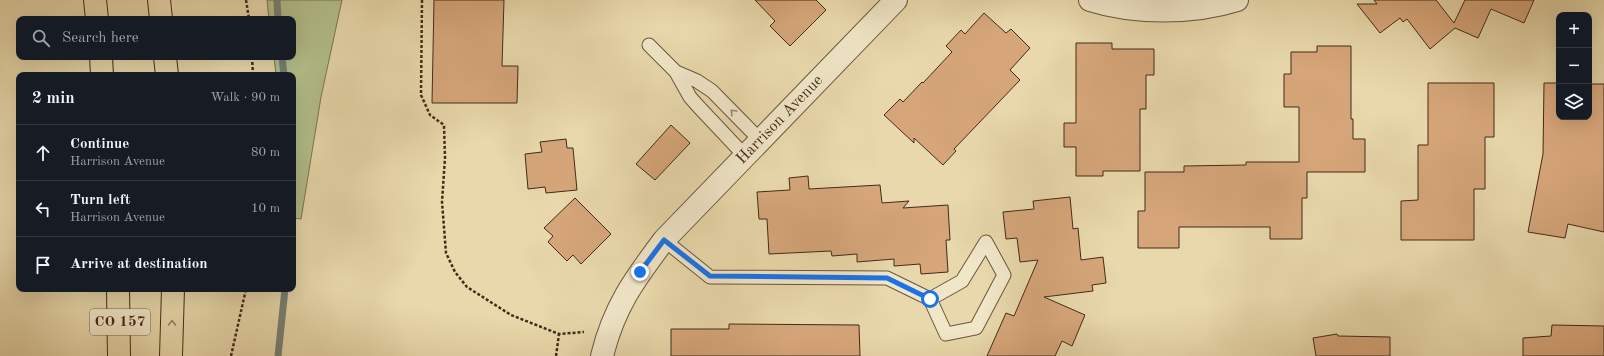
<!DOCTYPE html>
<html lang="en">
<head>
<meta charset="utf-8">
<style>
  body { margin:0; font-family:"Old Standard TT",serif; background:#20242c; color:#f1f3f6 }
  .controls { position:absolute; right:12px; top:12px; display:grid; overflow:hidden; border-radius:8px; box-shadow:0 4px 16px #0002 }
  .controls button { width:36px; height:36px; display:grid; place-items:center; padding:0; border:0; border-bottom:1px solid #363941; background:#171b24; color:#f1f3f6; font:20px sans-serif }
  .stop { position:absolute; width:12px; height:12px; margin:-9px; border:3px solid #1a73e8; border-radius:50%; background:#fff }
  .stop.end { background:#1a73e8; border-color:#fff; box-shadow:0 1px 4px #0008 }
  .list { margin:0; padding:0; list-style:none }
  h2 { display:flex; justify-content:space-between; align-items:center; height:52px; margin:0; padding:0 16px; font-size:17px }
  h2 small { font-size:13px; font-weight:400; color:#9ea1a6 }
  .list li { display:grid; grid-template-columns:26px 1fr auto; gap:12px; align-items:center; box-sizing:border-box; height:56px; padding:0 16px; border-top:1px solid #363941 }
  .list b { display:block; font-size:15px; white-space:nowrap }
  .list p { margin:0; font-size:13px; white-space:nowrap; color:#9ea1a6 }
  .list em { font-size:13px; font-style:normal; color:#9ea1a6 }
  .icon { flex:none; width:22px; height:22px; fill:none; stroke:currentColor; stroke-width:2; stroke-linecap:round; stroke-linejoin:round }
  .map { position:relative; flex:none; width:1604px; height:356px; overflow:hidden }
  .search { position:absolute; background:#171b24; box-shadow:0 4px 16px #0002; left:16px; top:16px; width:280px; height:44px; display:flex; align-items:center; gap:10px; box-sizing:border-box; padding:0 14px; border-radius:8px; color:#9ea1a6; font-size:15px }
  .panel { position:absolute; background:#171b24; box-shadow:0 4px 16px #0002; left:16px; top:72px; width:280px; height:220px; border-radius:8px }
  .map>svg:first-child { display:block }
</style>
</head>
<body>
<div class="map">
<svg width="1604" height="356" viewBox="0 0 1604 356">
  <rect width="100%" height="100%" fill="#e8d8ab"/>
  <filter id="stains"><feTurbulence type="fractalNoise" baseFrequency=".005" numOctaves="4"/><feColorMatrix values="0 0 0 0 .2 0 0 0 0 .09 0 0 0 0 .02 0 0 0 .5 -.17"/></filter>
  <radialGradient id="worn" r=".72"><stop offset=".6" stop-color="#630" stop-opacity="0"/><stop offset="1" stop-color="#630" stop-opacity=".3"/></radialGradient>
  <!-- green -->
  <path fill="#b3bf8b" stroke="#7b7453" d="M 267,0 L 342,0 L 321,97 L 301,219 L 293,218 L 293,75 L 276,75 L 274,57 L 293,57 L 293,19 L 269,19 Z"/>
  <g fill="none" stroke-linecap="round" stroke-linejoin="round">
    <!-- stream -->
    <path stroke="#768074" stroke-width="7" d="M 277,0 L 278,19
      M 282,57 L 284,75
      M 278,356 L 285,289"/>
  </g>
  <!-- building -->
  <path fill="#d6a67a" stroke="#432a1b" d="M 434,0 L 504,0 L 502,66 L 518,66 L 517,103 L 432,103 Z
    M 755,0 L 816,0 L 826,10 L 790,46 L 770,26 L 775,21 Z
    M 1374,0 L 1436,0 L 1454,23 L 1465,0 L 1534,0 L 1524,23 L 1491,9 L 1478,38 L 1455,28 L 1430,49 L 1407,19 L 1403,22 L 1400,18 L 1380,33 L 1357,4 L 1377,4 Z
    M 984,13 L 1006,33 L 1011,29 L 1030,48 L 1010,70 L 1020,80 L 954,149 L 956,151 L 943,165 L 914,138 L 914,143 L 884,115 L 900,99 L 903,102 L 922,82 L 923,83 L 952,52 L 946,46 L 961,30 L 965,34 Z
    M 1076,43 L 1112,43 L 1112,49 L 1154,49 L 1154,75 L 1146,75 L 1146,109 L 1140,109 L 1140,171 L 1103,171 L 1103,176 L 1076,176 L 1076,147 L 1064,147 L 1064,123 L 1076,123 Z
    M 1317,46 L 1351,46 L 1351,119 L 1353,119 L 1353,139 L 1365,139 L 1365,172 L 1307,172 L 1307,198 L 1302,198 L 1302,239 L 1270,239 L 1270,227 L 1179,227 L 1179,248 L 1138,248 L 1138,211 L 1145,211 L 1145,172 L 1184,172 L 1184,166 L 1246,165 L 1246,162 L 1299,162 L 1299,107 L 1284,107 L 1284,74 L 1291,74 L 1291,52 L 1317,52 Z
    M 1428,83 L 1494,83 L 1494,137 L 1485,137 L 1485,189 L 1474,189 L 1474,240 L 1401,240 L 1401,201 L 1418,200 L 1418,145 L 1428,145 Z
    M 1544,83 L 1559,83 L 1559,117 L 1589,117 L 1589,84 L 1604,84 L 1604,232 L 1568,224 L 1565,238 L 1528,232 L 1543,154 Z
    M 671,125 L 690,143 L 655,180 L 636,164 Z
    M 566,139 L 567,148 L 573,148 L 577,190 L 546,193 L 545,187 L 528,189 L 525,154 L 542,152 L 540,142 Z
    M 808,176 L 809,189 L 880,185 L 882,203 L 909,201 L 903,208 L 948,205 L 950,240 L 946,240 L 948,272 L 921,274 L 920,264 L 894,266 L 894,259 L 857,262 L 857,254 L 832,256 L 831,251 L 769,254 L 767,219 L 759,219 L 757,192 L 790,190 L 789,178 Z
    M 1070,197 L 1073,229 L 1078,228 L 1081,260 L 1103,257 L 1106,283 L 1092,285 L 1093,291 L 1044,297 L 1085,315 L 1072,346 L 1062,341 L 1055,356 L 987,356 L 1006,313 L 1014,316 L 1038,260 L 1020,262 L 1017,238 L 1006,239 L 1003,212 L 1034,209 L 1033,201 Z
    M 575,198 L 611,234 L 581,264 L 573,255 L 567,261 L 548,242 L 553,236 L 544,228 Z
    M 729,324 L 859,325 L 860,356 L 671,356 L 671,329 L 729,329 Z
    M 1552,325 L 1604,326 L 1604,356 L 1523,356 L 1523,338 L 1551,336 Z
    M 1337,334 L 1338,336 L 1390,337 L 1390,356 L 1316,356 L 1313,338 Z"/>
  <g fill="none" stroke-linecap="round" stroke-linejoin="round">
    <defs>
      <path id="lane" d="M 649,45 L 676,72 L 690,97 L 697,105 L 745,156
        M 676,72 L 697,81 L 712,91 L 760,140
        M 664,240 L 710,277 L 887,278 L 930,299 L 946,334 L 976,328 L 1004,275 L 986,242 L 962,281 L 930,299"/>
      <path id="street" d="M 1090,0 C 1134,14 1193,14 1237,0
        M 602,356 C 614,307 634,280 664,240 L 896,0"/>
      <path id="highway" d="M 95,0 L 97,19
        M 159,0 L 161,19
        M 101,57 L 102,75
        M 165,57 L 167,75
        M 118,289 L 119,356
        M 171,356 L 173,289"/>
    </defs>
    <!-- lane casing -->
    <use href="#lane" stroke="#6c563f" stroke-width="15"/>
    <!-- street casing -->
    <use href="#street" stroke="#6c563f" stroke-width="24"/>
    <!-- highway casing -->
    <use href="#highway" stroke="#432a1b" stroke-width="24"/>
    <!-- path -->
    <path stroke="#432a1b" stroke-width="2.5" stroke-dasharray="3 2" stroke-linecap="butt" d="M 246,0 L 249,19
      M 422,0 L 421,95 L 430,115 L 444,125 L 445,158 L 442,202 L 446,253 L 455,272 L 467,287 L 511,315 L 559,334 L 584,332
      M 252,57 L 253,75
      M 231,356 L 246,289
      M 556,356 L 559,334"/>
    <!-- lane -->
    <use href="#lane" stroke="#f0e6c8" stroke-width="13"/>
    <!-- street -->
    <use href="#street" stroke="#f0e6c8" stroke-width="22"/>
    <!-- highway -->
    <use href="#highway" stroke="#e8d8ab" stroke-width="22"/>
  </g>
  <!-- one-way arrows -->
  <defs><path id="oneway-chevron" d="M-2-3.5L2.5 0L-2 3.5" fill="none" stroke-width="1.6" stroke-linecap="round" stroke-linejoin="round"/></defs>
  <use stroke="#9a8872" href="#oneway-chevron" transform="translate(733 112) rotate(-135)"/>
  <use stroke="#968163" href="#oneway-chevron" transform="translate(172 323) rotate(-89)"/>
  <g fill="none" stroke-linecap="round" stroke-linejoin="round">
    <!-- route -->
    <path stroke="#1a73e8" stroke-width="5" d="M 640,272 L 664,240 L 710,276 L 887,278 L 930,299"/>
  </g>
  <g text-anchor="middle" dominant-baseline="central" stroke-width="3.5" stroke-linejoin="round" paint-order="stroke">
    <!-- shield labels -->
    <rect fill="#f0e6c8" stroke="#77624f" stroke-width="1" x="90" y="309" width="60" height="26" rx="3"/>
    <g font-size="15" font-weight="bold" fill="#432a1b">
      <text x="120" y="322">CO 157</text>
    </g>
    <!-- street labels -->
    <g font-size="16" fill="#432a1b" stroke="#f0e6c8">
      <text transform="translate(780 120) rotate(-46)">Harrison Avenue</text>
    </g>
  </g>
  <rect width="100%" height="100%" filter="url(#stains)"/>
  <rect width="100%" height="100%" fill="url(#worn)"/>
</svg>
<div class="controls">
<button>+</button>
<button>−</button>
<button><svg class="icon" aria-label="layers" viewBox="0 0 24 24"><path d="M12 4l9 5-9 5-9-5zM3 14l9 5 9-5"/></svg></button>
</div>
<div class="stop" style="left:930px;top:299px"></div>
<div class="stop end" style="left:640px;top:272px"></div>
<div class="search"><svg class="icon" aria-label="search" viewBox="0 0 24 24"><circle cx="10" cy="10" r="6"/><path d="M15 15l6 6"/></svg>Search here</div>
<section class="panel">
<h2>2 min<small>Walk · 90 m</small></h2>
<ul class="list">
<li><svg class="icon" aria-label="ahead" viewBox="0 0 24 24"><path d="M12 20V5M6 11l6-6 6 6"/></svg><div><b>Continue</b><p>Harrison Avenue</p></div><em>80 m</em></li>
<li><svg class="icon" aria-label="left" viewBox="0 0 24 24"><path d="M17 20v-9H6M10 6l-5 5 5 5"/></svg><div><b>Turn left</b><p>Harrison Avenue</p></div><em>10 m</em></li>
<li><svg class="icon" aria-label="arrive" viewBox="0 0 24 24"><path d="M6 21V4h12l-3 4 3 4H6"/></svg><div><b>Arrive at destination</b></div></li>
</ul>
</section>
</div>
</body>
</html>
